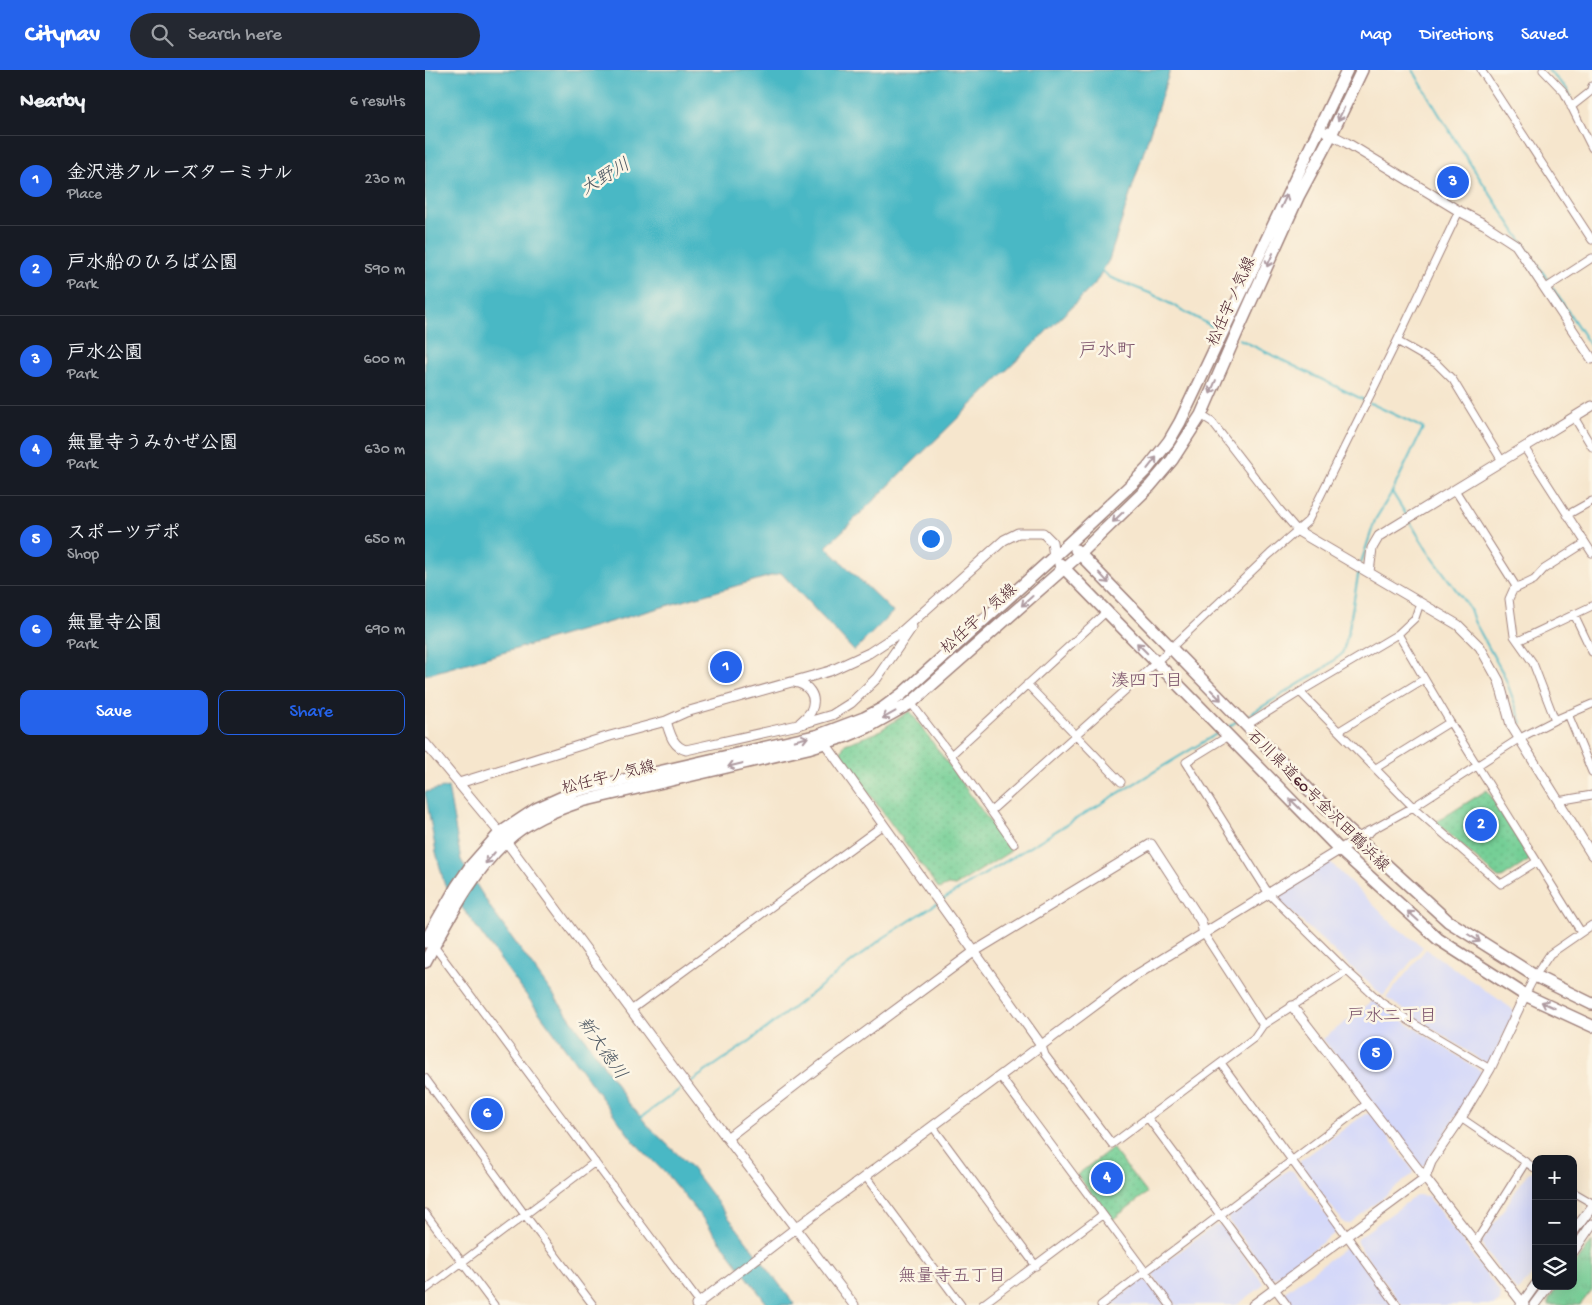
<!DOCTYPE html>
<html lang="en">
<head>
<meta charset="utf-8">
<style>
  body { margin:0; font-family:"Gochi Hand","Klee One",sans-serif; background:#242831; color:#f1f3f6 }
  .controls { position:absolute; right:15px; bottom:15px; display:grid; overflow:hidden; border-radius:10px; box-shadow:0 5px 20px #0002 }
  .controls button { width:45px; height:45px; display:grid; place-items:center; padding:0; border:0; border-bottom:1px solid #363941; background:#171b24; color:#f1f3f6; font:25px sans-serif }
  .you { position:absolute; left:505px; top:468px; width:18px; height:18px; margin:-12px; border:4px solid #fff; border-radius:50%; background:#1a73e8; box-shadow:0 0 0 8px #1a73e833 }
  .badge { display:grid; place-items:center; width:32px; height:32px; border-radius:50%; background:#2563eb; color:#fff; font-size:16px; font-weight:700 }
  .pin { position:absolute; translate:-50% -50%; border:2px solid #fff; box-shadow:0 1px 5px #0006 }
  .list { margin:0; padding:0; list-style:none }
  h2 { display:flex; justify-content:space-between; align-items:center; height:65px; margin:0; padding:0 20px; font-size:21px }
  h2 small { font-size:16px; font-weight:400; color:#9ea1a6 }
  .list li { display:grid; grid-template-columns:32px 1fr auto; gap:15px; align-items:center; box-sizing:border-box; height:90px; padding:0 20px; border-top:1px solid #363941 }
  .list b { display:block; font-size:19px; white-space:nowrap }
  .list p { margin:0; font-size:16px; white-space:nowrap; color:#9ea1a6 }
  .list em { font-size:16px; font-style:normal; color:#9ea1a6 }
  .actions { display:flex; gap:10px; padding:15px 20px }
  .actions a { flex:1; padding:11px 0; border:1px solid #2563eb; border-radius:10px; text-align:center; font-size:18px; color:#2563eb }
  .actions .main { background:#2563eb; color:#fff }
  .icon { flex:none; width:28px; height:28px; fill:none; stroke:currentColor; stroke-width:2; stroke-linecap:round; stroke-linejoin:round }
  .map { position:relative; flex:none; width:1167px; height:1235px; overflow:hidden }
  header { display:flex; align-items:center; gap:30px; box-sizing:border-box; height:70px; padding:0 25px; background:#2563eb; color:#fff }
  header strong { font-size:24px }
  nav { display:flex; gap:28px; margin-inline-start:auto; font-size:18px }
  .search { width:350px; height:45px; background:#242831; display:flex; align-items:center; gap:12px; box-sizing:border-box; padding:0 18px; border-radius:28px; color:#9ea1a6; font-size:19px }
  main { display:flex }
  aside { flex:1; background:#171b24 }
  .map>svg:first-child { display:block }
</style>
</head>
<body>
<header>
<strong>Citynav</strong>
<div class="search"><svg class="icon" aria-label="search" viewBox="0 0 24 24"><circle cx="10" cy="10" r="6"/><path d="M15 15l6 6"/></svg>Search here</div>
<nav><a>Map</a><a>Directions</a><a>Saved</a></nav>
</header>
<main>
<aside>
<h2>Nearby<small>6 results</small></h2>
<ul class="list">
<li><span class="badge">1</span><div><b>金沢港クルーズターミナル</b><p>Place</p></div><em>230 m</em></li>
<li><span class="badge">2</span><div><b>戸水船のひろば公園</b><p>Park</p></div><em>590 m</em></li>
<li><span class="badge">3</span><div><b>戸水公園</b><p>Park</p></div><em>600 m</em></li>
<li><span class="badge">4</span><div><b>無量寺うみかぜ公園</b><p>Park</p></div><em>630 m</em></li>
<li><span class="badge">5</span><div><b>スポーツデポ</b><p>Shop</p></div><em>650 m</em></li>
<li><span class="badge">6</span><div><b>無量寺公園</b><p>Park</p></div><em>690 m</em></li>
</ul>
<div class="actions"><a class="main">Save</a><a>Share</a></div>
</aside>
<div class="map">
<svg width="1167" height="1235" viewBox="0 0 1167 1235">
  <defs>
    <pattern id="grass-tufts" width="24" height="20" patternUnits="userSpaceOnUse" patternTransform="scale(1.25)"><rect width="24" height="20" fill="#75cf96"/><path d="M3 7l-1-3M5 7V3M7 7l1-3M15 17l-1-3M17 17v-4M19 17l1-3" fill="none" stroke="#67b181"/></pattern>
    <pattern id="park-dots" width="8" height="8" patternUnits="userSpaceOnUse" patternTransform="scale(1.25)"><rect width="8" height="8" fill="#75cf96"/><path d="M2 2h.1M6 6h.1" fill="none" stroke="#67b181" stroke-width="1.8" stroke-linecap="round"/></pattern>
  </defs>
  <rect width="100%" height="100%" fill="#fcf5e5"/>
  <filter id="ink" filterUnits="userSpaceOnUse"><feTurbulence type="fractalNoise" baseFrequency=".02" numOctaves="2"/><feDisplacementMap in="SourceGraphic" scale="10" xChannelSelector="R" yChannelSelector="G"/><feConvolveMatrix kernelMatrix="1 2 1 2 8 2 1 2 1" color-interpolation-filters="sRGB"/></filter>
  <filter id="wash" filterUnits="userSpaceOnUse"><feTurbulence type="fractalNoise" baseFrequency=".0096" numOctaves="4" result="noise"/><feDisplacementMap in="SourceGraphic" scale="20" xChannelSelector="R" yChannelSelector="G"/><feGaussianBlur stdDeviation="1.12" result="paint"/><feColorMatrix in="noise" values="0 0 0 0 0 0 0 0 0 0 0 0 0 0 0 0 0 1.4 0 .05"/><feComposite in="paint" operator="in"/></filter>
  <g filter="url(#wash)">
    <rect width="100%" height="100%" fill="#f6e6cd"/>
    <!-- built -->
    <path fill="#d4d8f9" d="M 902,792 L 906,793 L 970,856 L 998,877 L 958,926 L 852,829 L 853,822 Z
      M 1001,879 L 1086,938 L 1089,942 L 1066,992 L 1059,992 L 961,928 Z
      M 949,930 L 955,936 L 1056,1001 L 1057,1005 L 1000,1095 L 996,1096 L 898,969 Z
      M 940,1044 L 946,1044 L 988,1100 L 988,1104 L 924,1154 L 919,1153 L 876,1097 L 875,1091 Z
      M 863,1100 L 868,1101 L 910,1157 L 910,1163 L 851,1207 L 847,1208 L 803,1150 L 804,1145 Z
      M 1107,1101 L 1111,1104 L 1111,1199 L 1095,1220 L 1091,1220 L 1059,1179 L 1057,1172 L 1102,1104 Z
      M 992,1125 L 1003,1126 L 1076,1224 L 1075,1231 L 1069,1235 L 977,1235 L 932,1173 L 933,1168 Z
      M 790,1155 L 796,1155 L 838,1213 L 836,1217 L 812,1235 L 751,1235 L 728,1206 L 730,1200 Z
      M 920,1178 L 925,1178 L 967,1235 L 866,1235 L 859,1226 L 861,1221 Z
      M 721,1210 L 740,1235 L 684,1235 L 716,1211 Z"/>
    <!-- grass -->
    <path fill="url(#grass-tufts)" stroke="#607760" d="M 1167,1171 L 1167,1220 L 1155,1235 L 1124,1235 L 1124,1229 L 1133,1216 L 1148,1216 L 1148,1197 Z"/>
    <!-- park -->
    <path fill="url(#park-dots)" stroke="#607760" d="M 485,641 L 586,781 L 530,816 L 523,815 L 514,819 L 415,684 L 420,674 L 451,663 Z
      M 1062,720 L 1106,789 L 1077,808 L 1073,808 L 1011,752 Z
      M 687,1078 L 722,1123 L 687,1150 L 652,1105 Z"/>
    <!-- water -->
    <path fill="#4ab8c5" stroke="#4a6c78" d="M 0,0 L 745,0 L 684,190 L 669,215 L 401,477 L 468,542 L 429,581 L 356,503 L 0,605 Z
      M 23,717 L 36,790 L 69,843 L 169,981 L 203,1032 L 226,1059 L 264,1095 L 370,1235 L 343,1235 L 280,1151 L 242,1105 L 209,1072 L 19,813 L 11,782 L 0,722 Z"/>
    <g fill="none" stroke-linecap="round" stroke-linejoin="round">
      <!-- stream -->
      <path stroke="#4ab8c5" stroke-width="2" d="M 988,0 C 1030,74 1078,143 1125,213
        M 1123,0 L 1143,20 L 1145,26
        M 677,200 L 684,207 L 727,224 L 794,260
        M 1127,217 L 1167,278
        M 814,269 L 941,331
        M 967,422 L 982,446
        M 985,452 L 1002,480 L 1045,539 L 1049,551 L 1079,605 L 1097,653
        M 936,493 L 950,450 L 967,422 L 998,358 L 945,333
        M 819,648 L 898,599 L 917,584 L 923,564 L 934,500
        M 802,658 L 812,651
        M 517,830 L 793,663
        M 264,1013 L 325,971 L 458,868 L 511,834
        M 215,1048 L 258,1017"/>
    </g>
  </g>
  <g filter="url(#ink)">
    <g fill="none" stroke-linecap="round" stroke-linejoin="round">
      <defs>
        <path id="minor" d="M 1056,0 L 1167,170
          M 1118,0 L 1139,22 L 1167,78
          M 1146,37 L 1165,22 L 1167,16
          M 1121,218 L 1167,188
          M 972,271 L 1012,294 L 1028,310 L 1077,391
          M 776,345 L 787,352 L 855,440 L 873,461
          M 1149,347 L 1167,377
          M 1099,377 L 1167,483
          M 1030,420 L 1092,518
          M 1142,445 L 1167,431
          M 995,533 L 990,548 L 973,564 L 875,622 L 988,737 L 1076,814 L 1111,792
          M 1149,544 L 1167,582
          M 973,564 L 1025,652 L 1156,862
          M 1093,571 L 1167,536
          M 602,614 L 696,712
          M 486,633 L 526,685 L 589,774
          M 1143,644 L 1167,702
          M 1130,650 L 1108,593 L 1089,566 L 1084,529 L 1088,520 L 1109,510 L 1119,499 L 1160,473
          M 822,655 L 875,622
          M 914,661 L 999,609
          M 803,666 L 761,692 L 844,824 L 922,901 L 957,933 L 986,952 L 1065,999
          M 526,685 L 681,542
          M 951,698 L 1025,652
          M 1133,731 L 1167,725
          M 566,741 L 723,600 L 845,484 L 883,451 L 972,271 L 1034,141
          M 945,761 L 988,737 L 1095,668 L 1130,650 L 1167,634
          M 779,864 L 838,955
          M 9,876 L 276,1235
          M 1100,925 L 1110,906 L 1125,884 L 1167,855
          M 206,940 L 458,755
          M 617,976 L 620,985 L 687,1074 L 829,968 L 838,955 L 922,901
          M 796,993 L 972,1235
          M 575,1006 L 745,1235
          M 0,1008 L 100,1145 L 168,1235
          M 723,1048 L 862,1235
          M 1036,1048 L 1111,1099
          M 508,1057 L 611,1196
          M 441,1107 L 536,1235
          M 1148,1122 L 1167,1133
          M 0,1143 L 69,1235
          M 1050,1173 L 1100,1093
          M 0,1220 L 170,1092
          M 557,1235 L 677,1145
          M 676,1235 L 943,1033"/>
        <path id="tertiary" d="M 901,62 L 922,73 L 1034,141 L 1059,154 L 1091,175 L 1167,289
          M 873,461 L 1033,555 L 1055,577 L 1074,611 L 1086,655 L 1167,785
          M 944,502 L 947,478 L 954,466 L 1167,336
          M 369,612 C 383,614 393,626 386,641 C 384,645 379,649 375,653
          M 241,651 C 245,663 247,676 261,680 L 373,655 L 407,645 L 426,633 L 452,608 L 487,557
          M 397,669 L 617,976
          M 0,673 L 75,763 L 251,1001 L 429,1235
          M 34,713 L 185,666 L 241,651 L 261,642 L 405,601 L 444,583 L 476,562 L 579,470 L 593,463 L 618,463 L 627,472 L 629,487
          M 302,1068 L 403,990 L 550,881 L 726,774 L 776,851 L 779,864
          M 1148,1162 L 1167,1137
          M 1148,1182 L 1167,1154
          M 271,1235 L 371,1158 L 708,907 L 945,761
          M 828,1235 L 1000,1108 L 867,936
          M 1096,1235 L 1111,1214
          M 1099,1235 L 1000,1108 L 1006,1092 L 1036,1048 L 1065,999 L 1100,925
          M 1109,1235 L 1123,1216"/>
        <path id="primary" d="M 651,480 L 921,758 L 1023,851 L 1110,906 L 1167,934
          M 635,494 L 914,779 L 1013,869 L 1100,925 L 1167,956
          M 0,872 L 32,816 L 45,797 L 75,763 L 111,739 L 151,721 L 394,665 L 439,648 L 458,638 L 477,624 L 644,473 L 709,412 L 722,399 L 744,371 L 755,352 L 922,0
          M 0,892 C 23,851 45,805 80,772 C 101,751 130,740 157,731 L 383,678 L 422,666 L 443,657 L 486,633 L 655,484 L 725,416 L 747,390 L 776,345 L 813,260 L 873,127 L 906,65 L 937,0"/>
      </defs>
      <!-- minor casing -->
      <use href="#minor" stroke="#a0827c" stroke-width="9"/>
      <!-- tertiary casing -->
      <use href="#tertiary" stroke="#a0827c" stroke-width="11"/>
      <!-- primary casing -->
      <use href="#primary" stroke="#a0827c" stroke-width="14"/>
      <!-- minor -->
      <use href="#minor" stroke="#fff" stroke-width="7"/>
      <!-- tertiary -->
      <use href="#tertiary" stroke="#fff" stroke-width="9"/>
      <!-- primary -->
      <use href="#primary" stroke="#fff" stroke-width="11"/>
    </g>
    <!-- one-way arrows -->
    <defs><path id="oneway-shaft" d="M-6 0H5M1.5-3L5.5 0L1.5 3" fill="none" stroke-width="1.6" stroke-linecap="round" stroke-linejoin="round" transform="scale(1.25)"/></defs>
    <g stroke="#ae9aa0">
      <use href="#oneway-shaft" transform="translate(916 44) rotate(116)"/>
      <use href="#oneway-shaft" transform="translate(859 131) rotate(-65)"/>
      <use href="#oneway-shaft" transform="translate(845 190) rotate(114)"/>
      <use href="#oneway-shaft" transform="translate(788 317) rotate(113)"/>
      <use href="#oneway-shaft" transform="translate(727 393) rotate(-52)"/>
      <use href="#oneway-shaft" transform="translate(693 447) rotate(136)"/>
      <use href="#oneway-shaft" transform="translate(679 508) rotate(47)"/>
      <use href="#oneway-shaft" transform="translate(602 531) rotate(138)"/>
      <use href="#oneway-shaft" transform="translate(717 578) rotate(-135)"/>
      <use href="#oneway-shaft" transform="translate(791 625) rotate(45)"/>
      <use href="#oneway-shaft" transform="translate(464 645) rotate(151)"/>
      <use href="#oneway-shaft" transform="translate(376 669) rotate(-13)"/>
      <use href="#oneway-shaft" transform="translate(310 695) rotate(167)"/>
      <use href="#oneway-shaft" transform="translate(870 734) rotate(-135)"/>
      <use href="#oneway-shaft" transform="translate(65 788) rotate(130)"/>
      <use href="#oneway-shaft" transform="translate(988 846) rotate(-138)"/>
      <use href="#oneway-shaft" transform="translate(1049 868) rotate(32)"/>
      <use href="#oneway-shaft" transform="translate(1123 935) rotate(-155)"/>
    </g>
  </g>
  <g text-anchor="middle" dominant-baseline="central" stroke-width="5" stroke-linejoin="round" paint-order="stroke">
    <!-- street labels -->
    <g font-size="16" fill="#4a1f2b" stroke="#fcf5e5">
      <text transform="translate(808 232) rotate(-66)">松任宇ノ気線</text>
      <text transform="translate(555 550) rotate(-42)">松任宇ノ気線</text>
      <text transform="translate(184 709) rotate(-14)">松任宇ノ気線</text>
      <text transform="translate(892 732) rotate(45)">石川県道60号金沢田鶴浜線</text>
    </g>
    <!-- water labels -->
    <g font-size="18" font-style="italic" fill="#4a5561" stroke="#fcf5e5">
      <text transform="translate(181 108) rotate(-31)">大野川</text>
      <text transform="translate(176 979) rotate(55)">新大徳川</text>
    </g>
    <!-- neighbourhood labels -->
    <g font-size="18" fill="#795069" stroke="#fcf5e5">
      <text x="722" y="612">湊四丁目</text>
      <text x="967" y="947">戸水二丁目</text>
      <text x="527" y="1207">無量寺五丁目</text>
    </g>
    <!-- quarter labels -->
    <g font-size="19" fill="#795069" stroke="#fcf5e5">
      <text x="682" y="282">戸水町</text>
    </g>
  </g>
</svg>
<div class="controls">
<button>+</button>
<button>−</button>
<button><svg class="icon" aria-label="layers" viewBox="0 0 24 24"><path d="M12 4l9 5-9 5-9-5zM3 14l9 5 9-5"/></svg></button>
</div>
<div class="you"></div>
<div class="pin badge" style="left:301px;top:597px">1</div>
<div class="pin badge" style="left:1056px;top:755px">2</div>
<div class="pin badge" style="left:1028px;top:112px">3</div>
<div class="pin badge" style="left:682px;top:1108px">4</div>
<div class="pin badge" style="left:951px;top:984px">5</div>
<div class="pin badge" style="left:62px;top:1044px">6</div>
</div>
</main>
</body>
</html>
